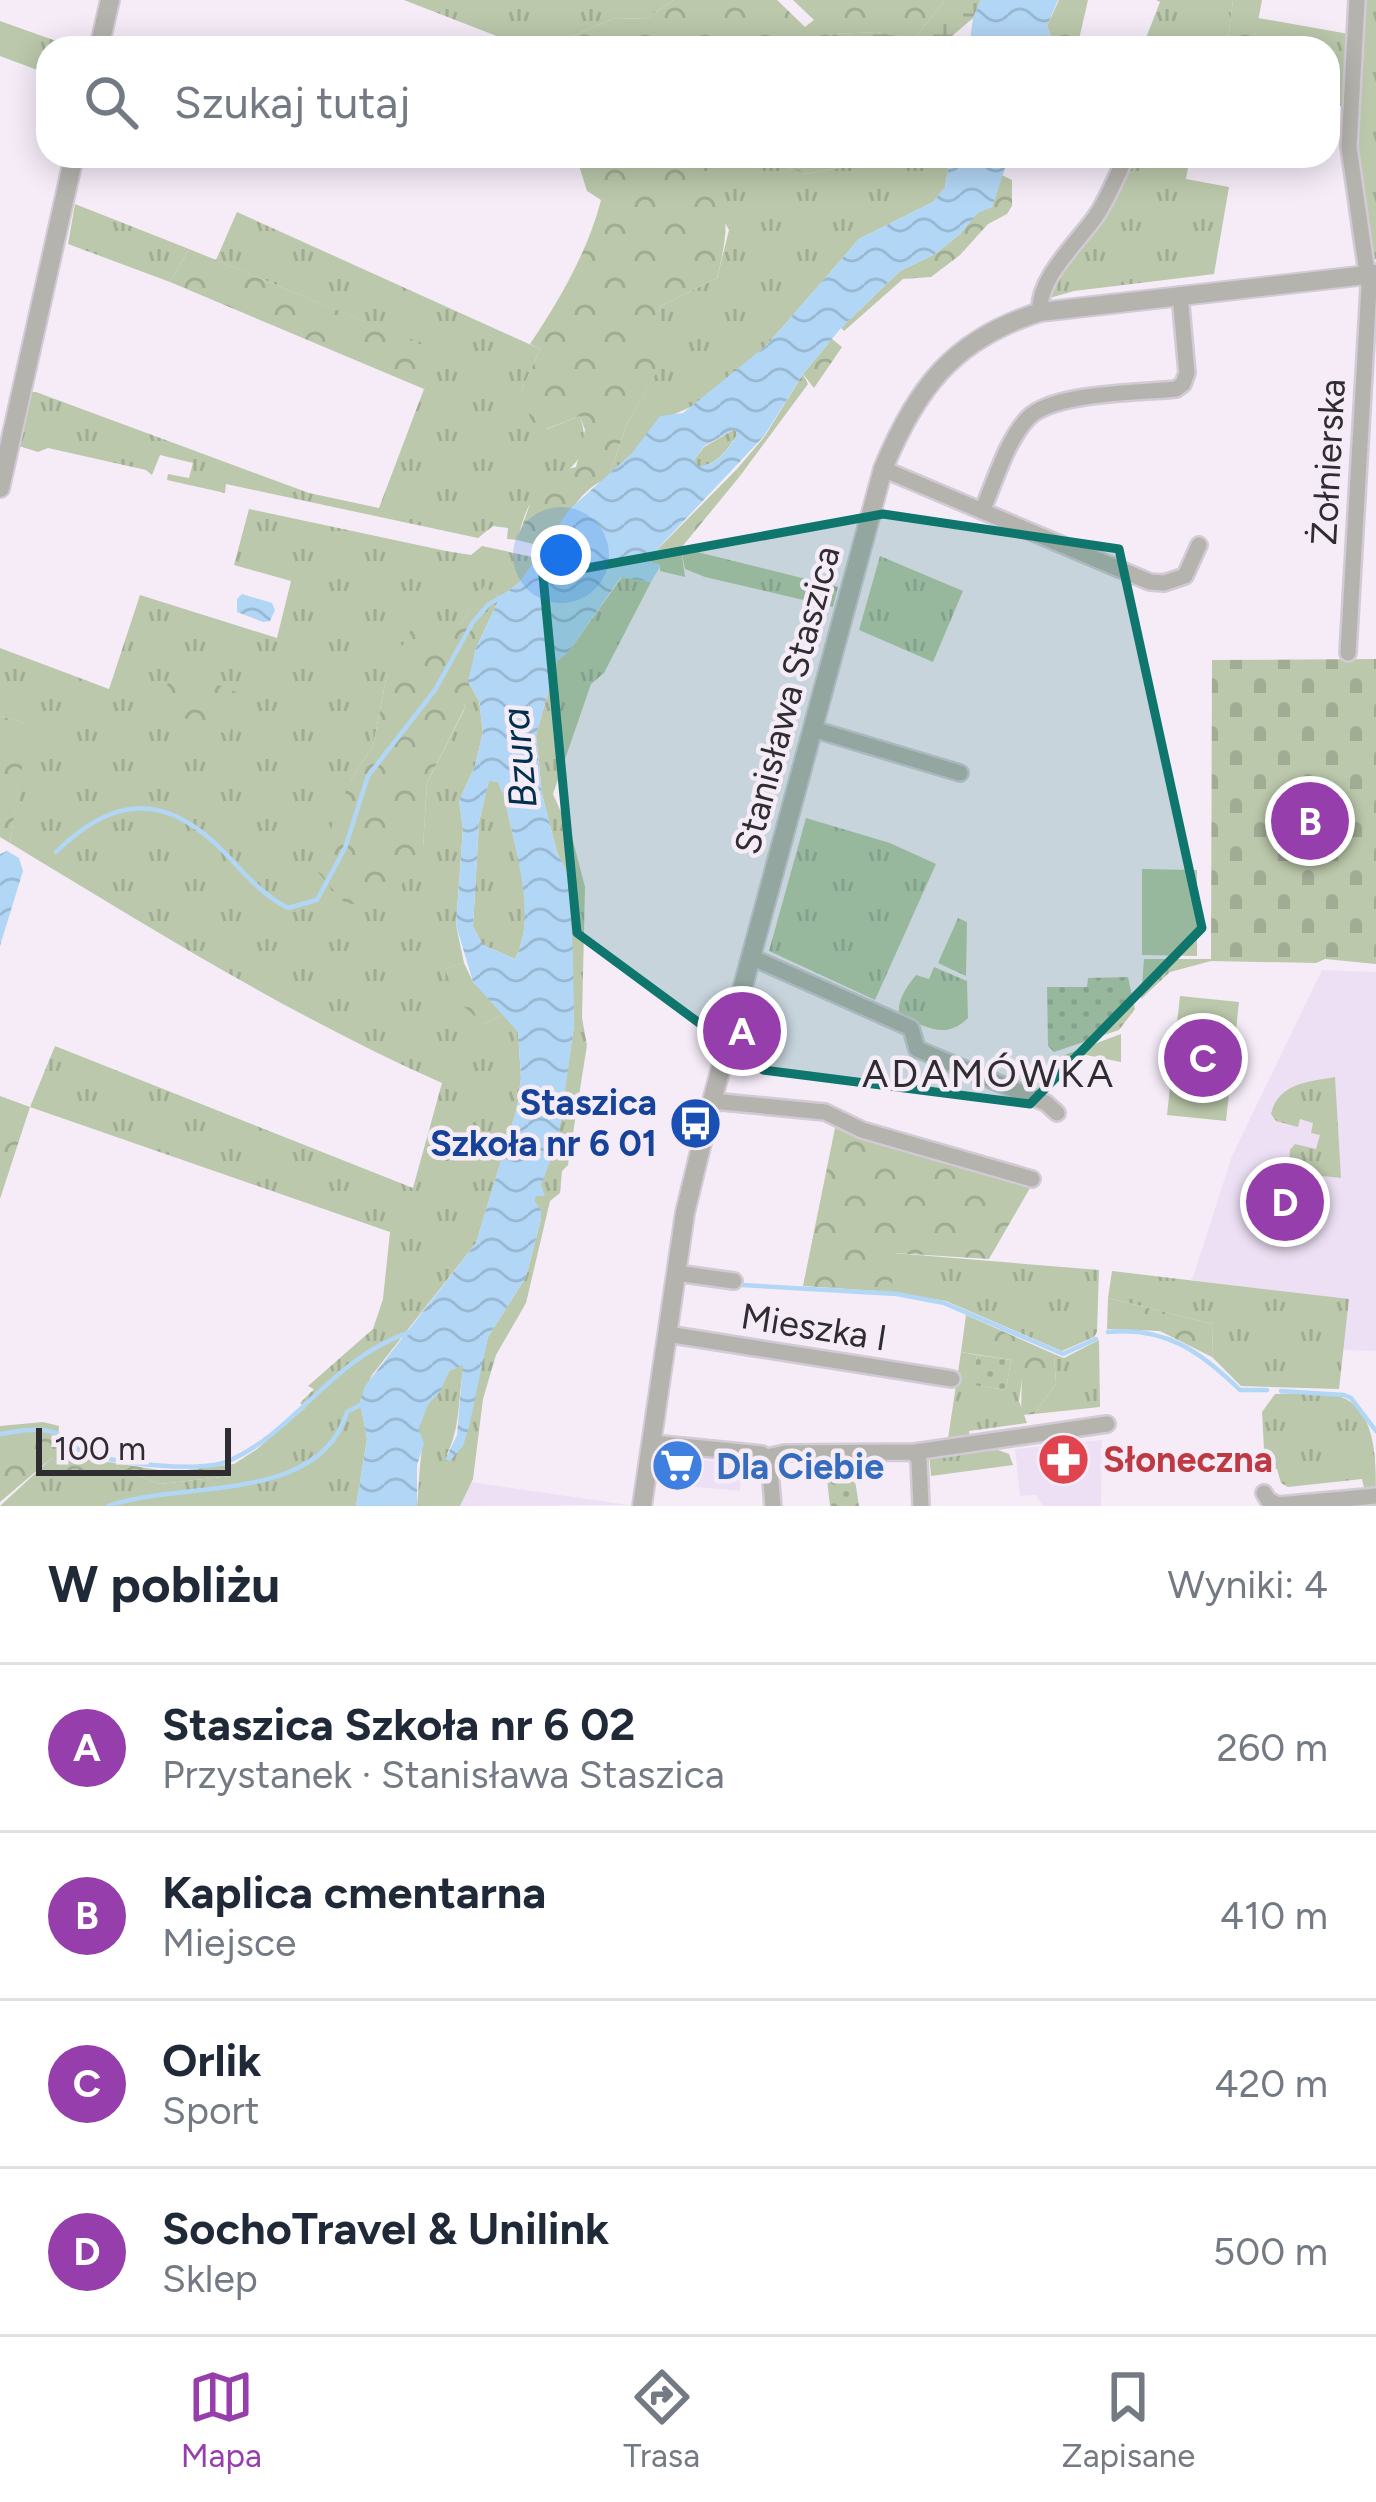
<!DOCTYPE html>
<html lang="pl">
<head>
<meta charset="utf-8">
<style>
  body { margin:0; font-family:Figtree,sans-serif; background:#f6f6f7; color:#1f2937 }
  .scale { position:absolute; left:36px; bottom:30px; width:195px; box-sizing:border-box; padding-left:12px; border:6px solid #302d32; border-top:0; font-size:33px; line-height:42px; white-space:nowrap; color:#302d32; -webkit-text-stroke:9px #f5ecf8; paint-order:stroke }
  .you { position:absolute; left:561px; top:555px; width:42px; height:42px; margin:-30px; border:9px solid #fff; border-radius:50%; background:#1a73e8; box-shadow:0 0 0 18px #1a73e833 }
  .badge { display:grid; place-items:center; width:78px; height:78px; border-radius:50%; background:#963fac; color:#fff; font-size:39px; font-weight:700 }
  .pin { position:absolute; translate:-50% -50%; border:6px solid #fff; box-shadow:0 3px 12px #0006 }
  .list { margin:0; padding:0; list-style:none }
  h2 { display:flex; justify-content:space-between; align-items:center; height:156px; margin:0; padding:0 48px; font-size:51px }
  h2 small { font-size:39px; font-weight:400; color:#747a83 }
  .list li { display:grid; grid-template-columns:78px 1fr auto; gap:36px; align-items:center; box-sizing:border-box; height:168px; padding:0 48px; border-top:3px solid #e0e1e3 }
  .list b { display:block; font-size:45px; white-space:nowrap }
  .list p { margin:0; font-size:39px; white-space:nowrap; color:#747a83 }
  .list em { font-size:39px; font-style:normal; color:#747a83 }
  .icon { flex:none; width:66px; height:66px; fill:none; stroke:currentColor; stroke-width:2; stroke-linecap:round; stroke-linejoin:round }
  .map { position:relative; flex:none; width:1376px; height:1506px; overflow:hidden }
  .search { position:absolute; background:#fff; box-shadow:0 6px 30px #0003; left:36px; right:36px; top:36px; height:132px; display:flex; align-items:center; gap:30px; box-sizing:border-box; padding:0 42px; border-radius:36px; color:#747a83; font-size:45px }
  .sheet { height:828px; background:#fff }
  nav { display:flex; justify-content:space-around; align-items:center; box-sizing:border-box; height:168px; border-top:3px solid #e0e1e3; background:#fff; font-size:33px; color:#747a83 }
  nav a { display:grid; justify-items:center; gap:6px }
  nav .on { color:#963fac }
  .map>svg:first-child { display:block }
</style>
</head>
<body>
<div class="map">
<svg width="1376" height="1506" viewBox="0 0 1376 1506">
  <defs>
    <pattern id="grass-tufts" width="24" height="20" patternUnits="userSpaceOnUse" patternTransform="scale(3)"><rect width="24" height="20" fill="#bbc8ab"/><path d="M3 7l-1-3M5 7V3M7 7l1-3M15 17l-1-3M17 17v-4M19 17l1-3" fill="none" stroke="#a1ac94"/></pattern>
    <pattern id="forest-crowns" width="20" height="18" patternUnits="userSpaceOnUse" patternTransform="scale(3)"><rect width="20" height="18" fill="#bbc8ab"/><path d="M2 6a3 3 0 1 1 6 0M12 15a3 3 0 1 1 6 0" fill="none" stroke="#a1ac94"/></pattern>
    <pattern id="wetland-marsh" width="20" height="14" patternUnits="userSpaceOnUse" patternTransform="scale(3)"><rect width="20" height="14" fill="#bbc8ab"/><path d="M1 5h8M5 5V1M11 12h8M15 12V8" fill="none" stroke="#a1ac94"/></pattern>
    <pattern id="cemetery-stones" width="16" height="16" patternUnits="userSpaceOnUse" patternTransform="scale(3)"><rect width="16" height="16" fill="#bbc8ab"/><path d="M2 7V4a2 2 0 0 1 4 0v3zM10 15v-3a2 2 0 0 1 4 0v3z" fill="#a1ac94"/></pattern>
    <pattern id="park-dots" width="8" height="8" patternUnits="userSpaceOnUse" patternTransform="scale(3)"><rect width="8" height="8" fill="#bbc8ab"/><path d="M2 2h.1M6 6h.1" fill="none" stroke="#a1ac94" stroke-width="1.8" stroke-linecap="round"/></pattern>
    <pattern id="water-waves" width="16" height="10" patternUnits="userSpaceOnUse" patternTransform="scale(3)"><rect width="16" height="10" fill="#b2d6f5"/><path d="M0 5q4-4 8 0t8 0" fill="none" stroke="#99b8d2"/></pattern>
  </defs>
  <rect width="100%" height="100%" fill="#f5ecf8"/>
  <!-- commercial -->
  <path fill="#ede0f4" d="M 1322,970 L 1376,972 L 1376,1351 L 1343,1350 L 1349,1300 L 1192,1280 L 1232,1156 Z
    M 1102,1440 L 1101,1506 L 1043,1506 L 1036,1495 L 1020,1496 L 1015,1449 Z
    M 674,1458 L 742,1463 L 740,1491 L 656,1483 L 659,1464 Z
    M 471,1482 L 629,1505 L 460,1506 Z"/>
  <!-- grass -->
  <path fill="url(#grass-tufts)" d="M 404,0 L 674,0 L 645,19 L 615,18 L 573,36 L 572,48 L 527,48 Z
    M 1156,0 L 1233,0 L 1227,48 L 1193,48 L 1146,38 L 1160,2 Z
    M 1362,0 L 1376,0 L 1376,259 L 1371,259 L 1356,161 Z
    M 1258,18 L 1349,34 L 1347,107 L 1328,104 L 1328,48 L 1253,48 Z
    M 0,21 L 76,48 L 48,48 L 48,74 L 0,56 Z
    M 694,156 L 717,161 L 763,158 L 805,174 L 861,164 L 866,156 L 950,156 L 945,187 L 933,202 L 859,239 L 766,346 L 693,406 L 670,416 L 608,478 L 627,424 L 665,357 L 659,307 L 717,278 L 729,230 L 691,160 Z
    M 1133,156 L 1190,156 L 1186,179 L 1229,187 L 1214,274 L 1074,291 L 1046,299 L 1052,285 L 1108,211 Z
    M 75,204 L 189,249 L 170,282 L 68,244 Z
    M 237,212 L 540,349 L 522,390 L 547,429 L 580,416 C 597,468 556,472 531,503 C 524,512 521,529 517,540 L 507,539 L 508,528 L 493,526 L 478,538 L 226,484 L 225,493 L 167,480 L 168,474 L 189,478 L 193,463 L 160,455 L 152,475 L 146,470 L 48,448 L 38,452 L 19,446 L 32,392 L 36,392 L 309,493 L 379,508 L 424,389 L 442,354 L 216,260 Z
    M 803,374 L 808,384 L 740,476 L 737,469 L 765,436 Z
    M 735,429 L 737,435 C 727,450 718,464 698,467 L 694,460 L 704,447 Z
    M 249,509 L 446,551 L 471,555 L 482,546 L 537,558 L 520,582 L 500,597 L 484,587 L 460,626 L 387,674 L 373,746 L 350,781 L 423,847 L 427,783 L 464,710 L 468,681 L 479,701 L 483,732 L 475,766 L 459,801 L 463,828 L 456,925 L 464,963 L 445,969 L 484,1024 L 504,1014 L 518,1032 L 521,1078 L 517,1108 L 476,1243 L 372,1375 L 360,1401 L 367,1439 L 356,1506 L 0,1506 L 53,1457 L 116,1467 L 160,1484 L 231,1476 L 262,1456 L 257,1449 L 305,1408 L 300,1403 L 314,1389 L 308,1386 L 373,1329 L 383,1299 L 390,1232 L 30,1107 L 55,1046 L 413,1188 L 442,1083 C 291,1016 152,929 10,843 L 28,724 L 0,716 L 0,648 L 109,689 L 140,595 L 277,638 L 291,581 L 234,565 Z
    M 681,548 L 838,587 L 833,607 L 705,577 L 685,569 Z
    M 880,556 L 963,591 L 933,662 L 859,630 Z
    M 622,577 L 651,582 L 604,673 L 591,684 L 553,794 L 572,837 L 585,887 L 582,1018 L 587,1045 L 568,1165 L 562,1171 L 560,1193 L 550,1201 L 526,1303 L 496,1355 L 483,1399 L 473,1479 L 460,1506 L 417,1506 C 419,1486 419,1469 422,1449 C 423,1443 419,1437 419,1430 C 419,1410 441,1389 449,1371 L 464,1364 C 458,1395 461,1427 447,1454 L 451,1460 L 477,1384 L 488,1337 L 526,1277 L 541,1219 L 534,1200 L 557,1143 L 574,1025 L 569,877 L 557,852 L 542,794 L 536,735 L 557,661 L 569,651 Z
    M 489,780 L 498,782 L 505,799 C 514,848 539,913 515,959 L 483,945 L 473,927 L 479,822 Z
    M 806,818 L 890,843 L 936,864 L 875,1000 L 769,951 Z
    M 958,918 L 967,922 L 966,976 L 938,963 Z
    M 1144,959 L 1211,959 L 1211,961 L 1170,972 L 1141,999 Z
    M 934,967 L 967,981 L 968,1018 C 945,1041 925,1026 899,1015 C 897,1000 907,986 916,975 L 929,979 Z
    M 1121,1034 L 1121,1062 L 1086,1055 L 1054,1059 Z
    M 1335,1077 L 1341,1178 L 1303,1174 L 1289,1164 L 1290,1150 L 1295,1144 L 1316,1149 L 1320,1135 L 1311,1133 L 1313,1123 L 1300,1119 L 1298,1127 L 1276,1121 L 1271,1114 C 1278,1083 1308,1082 1335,1077 Z
    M 893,1253 L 1099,1270 L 1097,1332 L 1094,1337 L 1062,1351 L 946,1301 L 892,1292 Z
    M 1112,1271 L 1349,1299 L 1339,1389 L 1241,1386 L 1212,1357 L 1213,1324 L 1108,1298 Z
    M 1099,1340 L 1100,1407 L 1034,1414 L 1056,1384 L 1054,1354 L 1064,1358 Z
    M 961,1352 L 977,1355 L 973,1385 L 1006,1390 L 1011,1360 L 1023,1372 L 1019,1401 L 1027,1423 L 969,1431 L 970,1440 L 947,1445 Z
    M 1275,1394 C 1294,1394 1315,1392 1333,1395 C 1376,1402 1376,1458 1376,1490 L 1365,1492 L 1362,1479 L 1288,1487 L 1281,1483 L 1277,1469 L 1265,1468 L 1262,1412 Z
    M 998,1450 L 1009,1454 L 1013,1465 L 931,1476 L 929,1454 Z"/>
  <!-- forest -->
  <path fill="url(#forest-crowns)" d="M 674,0 L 777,0 L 805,27 L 814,20 L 793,0 L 945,0 L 914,39 L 877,32 L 833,34 L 820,48 L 572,48 L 573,36 L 615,18 L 645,19 Z
    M 1059,0 L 1088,0 L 1077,48 L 1055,48 L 1047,26 Z
    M 1233,0 L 1262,0 L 1253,48 L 1227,48 Z
    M 576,156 L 694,156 L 692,160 C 734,197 729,229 717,278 L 659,307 L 666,356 L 627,424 L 608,478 C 577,490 565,523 546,547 L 517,540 L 530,504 L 550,474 L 576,467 L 585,430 L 580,416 L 546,429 L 531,421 L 522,390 L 540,349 L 530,344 C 559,301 588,251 601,200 L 587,191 Z
    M 706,156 L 866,156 L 861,164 L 805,174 L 763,158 L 717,161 Z
    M 1002,175 L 1012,180 L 1012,206 L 1007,214 L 988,224 L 960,255 L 931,277 L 903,279 L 844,331 L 841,328 L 900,271 L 935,254 L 960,234 L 978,212 L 992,207 Z
    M 189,249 L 216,260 L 443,354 L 424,389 L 170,282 Z
    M 832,339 L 842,347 L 814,388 L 803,374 Z
    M 737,469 L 740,476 L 681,548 L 685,577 L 660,571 L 660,565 L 646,561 Z
    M 484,586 L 500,597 L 476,648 L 464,709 L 427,783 L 423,847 L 388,909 L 345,903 L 315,869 L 350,781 L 373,746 L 387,674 L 419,615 L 460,626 Z
    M 174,668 L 244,695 L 229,735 L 158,708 Z
    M 0,716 L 29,724 L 10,843 L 0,837 Z
    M 464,963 L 473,982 L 504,1014 L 484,1024 L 463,1006 L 444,969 Z
    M 0,1096 L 30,1107 L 0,1199 Z
    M 835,1128 L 1030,1188 L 989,1259 L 894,1253 L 892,1292 L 803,1286 Z
    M 1108,1298 L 1213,1324 L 1212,1357 L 1160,1331 L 1107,1329 Z
    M 966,1315 L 1054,1354 L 1056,1384 L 1034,1414 L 1021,1415 L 1022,1372 L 1011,1360 L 961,1352 Z
    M 43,1422 L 59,1426 L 58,1439 L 70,1453 L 83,1458 L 172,1472 L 234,1464 L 257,1449 L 263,1457 L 231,1476 L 160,1484 L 116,1467 L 104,1476 L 80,1481 L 53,1457 L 0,1502 L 0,1426 Z"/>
  <!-- wetland -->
  <path fill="url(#wetland-marsh)" d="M 945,0 L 981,0 L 973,18 L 938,48 L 820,48 L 833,34 L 877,32 L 914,39 Z"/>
  <!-- cemetery -->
  <path fill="url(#cemetery-stones)" d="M 1376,659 L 1376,964 L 1325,959 L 1316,963 L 1211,961 L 1212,660 Z"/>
  <!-- park -->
  <path fill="url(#park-dots)" d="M 1128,977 L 1135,1009 L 1119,1030 L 1054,1052 L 1048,1046 L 1047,987 L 1087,987 L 1088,978 Z
    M 977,1355 L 1011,1360 L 1006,1390 L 972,1385 Z
    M 825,1461 L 852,1461 L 859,1506 L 830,1506 Z"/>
  <!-- pitch -->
  <path fill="#bbc8ab" d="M 1142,869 L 1197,870 L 1197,956 L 1142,955 Z
    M 1180,996 L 1239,1002 L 1226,1121 L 1167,1115 Z"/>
  <!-- water -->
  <path fill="url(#water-waves)" fill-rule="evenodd" d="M 981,0 L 1058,0 L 1047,26 L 1055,48 L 969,48 L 973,18 Z
    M 950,156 L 1009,156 L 992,207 L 978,213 L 960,234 L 935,254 L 900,271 L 841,328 L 803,374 L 764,436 L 647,560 L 661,565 L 651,582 L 621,577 L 569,651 L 557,661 L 536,735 L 542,794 L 557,852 L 569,877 L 573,954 L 574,1025 L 561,1121 L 557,1143 L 541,1185 L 545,1196 L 536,1196 L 534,1200 L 541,1210 L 541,1219 L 526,1277 L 488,1337 L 469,1427 L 463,1446 L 450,1461 L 445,1460 L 457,1435 L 463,1365 L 449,1371 L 440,1392 L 428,1404 L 419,1429 L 424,1444 L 417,1465 L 417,1506 L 356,1506 L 367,1439 L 360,1401 L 365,1386 L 476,1243 L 517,1108 L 521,1078 L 518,1032 L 473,982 L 456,925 L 463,828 L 459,801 L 475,766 L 483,732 L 479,701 L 468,681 L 476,648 L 500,597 L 520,582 L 569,510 L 632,453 L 660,416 L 683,413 L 766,346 L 859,239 L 933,202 L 945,187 ZM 735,429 L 737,435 C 727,451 717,465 698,466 L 694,460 L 704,446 ZM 489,781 L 498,782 L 505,799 C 514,845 538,918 515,959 L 483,945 L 473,927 L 479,822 Z
    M 242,594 L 272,603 L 275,610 L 270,621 L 263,622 L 237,612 L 237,599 Z
    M 7,851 L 19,858 L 23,871 L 0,946 L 0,854 Z"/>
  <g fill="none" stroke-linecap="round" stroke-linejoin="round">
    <!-- stream -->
    <path stroke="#b2d6f5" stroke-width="4.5" d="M 56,852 C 114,795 166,792 225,853 C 245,874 261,894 288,908 L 317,900 L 345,848 L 368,776 L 435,690 L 473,622 L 488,605 L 501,597
      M 742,1285 L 897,1294 L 944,1303 L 1063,1354 L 1096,1339
      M 1108,1332 C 1165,1326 1201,1352 1240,1390 L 1267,1390
      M 1281,1391 L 1344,1395 L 1351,1398 L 1376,1431
      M 0,1434 C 19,1431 47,1425 63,1437 C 71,1442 75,1450 85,1453 C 118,1463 200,1474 231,1460 C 298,1429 331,1359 410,1332
      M 108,1506 C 181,1480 320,1505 347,1412 L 364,1403"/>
    <defs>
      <path id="minor" d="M 1040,312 C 1037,279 1078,242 1096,216 C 1108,198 1117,176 1126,156
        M 883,469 L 1150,582 L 1164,583 L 1185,576 L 1199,545
        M 982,511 C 995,482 1006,441 1028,418 C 1053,392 1139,393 1176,389 L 1183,384 L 1187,373 L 1180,295
        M 1348,653 L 1369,287 L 1349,147 L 1357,0
        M 813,729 L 960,773
        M 751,957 L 911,1028 L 917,1049 L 1046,1103 L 1057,1113
        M 712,1101 L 825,1112 L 862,1130 L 1032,1179
        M 676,1273 L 734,1281
        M 667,1334 L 952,1379
        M 652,1443 L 762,1454 L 769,1460 L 773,1506
        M 915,1452 L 919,1461 L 921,1506
        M 767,1457 L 785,1453 L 915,1452 L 1107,1424
        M 1264,1493 L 1268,1500 L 1278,1505 L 1376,1496"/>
      <path id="tertiary" d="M 99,48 L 110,0
        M 0,488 L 74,156
        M 642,1506 L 685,1213 L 712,1101 L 883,469 C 916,389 953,339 1040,312 L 1376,274"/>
    </defs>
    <!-- minor casing -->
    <use href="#minor" stroke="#d2cad4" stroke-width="20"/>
    <!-- tertiary casing -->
    <use href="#tertiary" stroke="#d2cad4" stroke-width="22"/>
    <!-- minor -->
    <use href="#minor" stroke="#b5b3ad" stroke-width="15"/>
    <!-- tertiary -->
    <use href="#tertiary" stroke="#b5b3ad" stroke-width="18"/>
  </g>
  <!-- marked area -->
  <path fill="#0f766e" fill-opacity="0.2" stroke="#0f766e" stroke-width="9" stroke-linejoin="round" d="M 883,514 L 1119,549 L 1202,928 L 1030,1104 L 763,1070 L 577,933 L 543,576 Z"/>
  <!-- icons -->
  <defs>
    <symbol id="bus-disc" viewBox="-11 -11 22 22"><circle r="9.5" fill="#1a4fb4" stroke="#f5ecf8"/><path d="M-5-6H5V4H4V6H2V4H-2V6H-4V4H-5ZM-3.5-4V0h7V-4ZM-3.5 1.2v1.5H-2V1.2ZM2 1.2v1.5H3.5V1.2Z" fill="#fff"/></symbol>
    <symbol id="pharmacy-disc" viewBox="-11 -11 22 22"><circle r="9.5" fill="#e0444e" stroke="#f5ecf8"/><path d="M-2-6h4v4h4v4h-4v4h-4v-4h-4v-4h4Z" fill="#fff"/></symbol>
    <symbol id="supermarket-disc" viewBox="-11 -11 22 22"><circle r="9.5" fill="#3f7fe0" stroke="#f5ecf8"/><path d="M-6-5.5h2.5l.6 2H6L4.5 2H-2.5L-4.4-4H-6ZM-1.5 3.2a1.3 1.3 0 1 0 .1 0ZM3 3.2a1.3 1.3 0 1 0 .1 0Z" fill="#fff"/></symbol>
  </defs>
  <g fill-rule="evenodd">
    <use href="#bus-disc" x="666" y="1094" width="59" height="59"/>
    <use href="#pharmacy-disc" x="1034" y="1430" width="59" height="59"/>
    <use href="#supermarket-disc" x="648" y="1436" width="59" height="59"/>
  </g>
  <g text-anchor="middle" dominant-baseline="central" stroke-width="9" stroke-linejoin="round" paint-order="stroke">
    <!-- street labels -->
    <g font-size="36" fill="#302d32" stroke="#f5ecf8">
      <text transform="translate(1328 462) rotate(-87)">Żołnierska</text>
      <text transform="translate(787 700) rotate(-75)">Stanisława Staszica</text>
      <text transform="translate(814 1327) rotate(9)">Mieszka I</text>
    </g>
    <!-- transit labels -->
    <g font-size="36" font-weight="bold" fill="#164399" stroke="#f5ecf8" text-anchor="end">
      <text x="657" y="1102">Staszica<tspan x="657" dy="41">Szkoła nr 6 01</tspan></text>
    </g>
    <!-- health labels -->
    <g font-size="36" font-weight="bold" fill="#be3a42" stroke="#f5ecf8" text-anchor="start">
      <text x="1103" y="1459">Słoneczna</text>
    </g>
    <!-- shop labels -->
    <g font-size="36" font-weight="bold" fill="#366cbe" stroke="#f5ecf8" text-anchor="start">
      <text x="716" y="1466">Dla Ciebie</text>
    </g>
    <!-- water labels -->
    <g font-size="39" font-style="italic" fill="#022f4c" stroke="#f5ecf8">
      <text transform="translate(519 758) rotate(-95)">Bzura</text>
    </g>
    <!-- neighbourhood labels -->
    <g font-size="39" letter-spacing="3" fill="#302d32" stroke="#f5ecf8">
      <text x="989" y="1073">ADAMÓWKA</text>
    </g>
  </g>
</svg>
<div class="scale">100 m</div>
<div class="you"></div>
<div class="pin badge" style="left:742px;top:1031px">A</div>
<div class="pin badge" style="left:1310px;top:821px">B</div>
<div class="pin badge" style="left:1203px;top:1058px">C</div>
<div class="pin badge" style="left:1285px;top:1202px">D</div>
<div class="search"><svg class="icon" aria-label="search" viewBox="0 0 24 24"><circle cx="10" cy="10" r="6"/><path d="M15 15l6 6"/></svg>Szukaj tutaj</div>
</div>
<section class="sheet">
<h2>W pobliżu<small>Wyniki: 4</small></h2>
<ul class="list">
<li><span class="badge">A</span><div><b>Staszica Szkoła nr 6 02</b><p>Przystanek · Stanisława Staszica</p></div><em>260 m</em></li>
<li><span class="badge">B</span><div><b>Kaplica cmentarna</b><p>Miejsce</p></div><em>410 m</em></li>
<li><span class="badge">C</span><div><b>Orlik</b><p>Sport</p></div><em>420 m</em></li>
<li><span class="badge">D</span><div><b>SochoTravel &amp; Unilink</b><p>Sklep</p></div><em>500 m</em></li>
</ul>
</section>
<nav>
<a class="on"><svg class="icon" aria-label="map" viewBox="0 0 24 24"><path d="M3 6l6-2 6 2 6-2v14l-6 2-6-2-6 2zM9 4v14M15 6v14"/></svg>Mapa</a>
<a><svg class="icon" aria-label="directions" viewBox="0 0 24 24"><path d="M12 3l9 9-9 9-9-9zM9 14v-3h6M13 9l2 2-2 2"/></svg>Trasa</a>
<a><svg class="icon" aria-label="saved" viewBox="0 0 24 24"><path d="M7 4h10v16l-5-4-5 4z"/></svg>Zapisane</a>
</nav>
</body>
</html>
